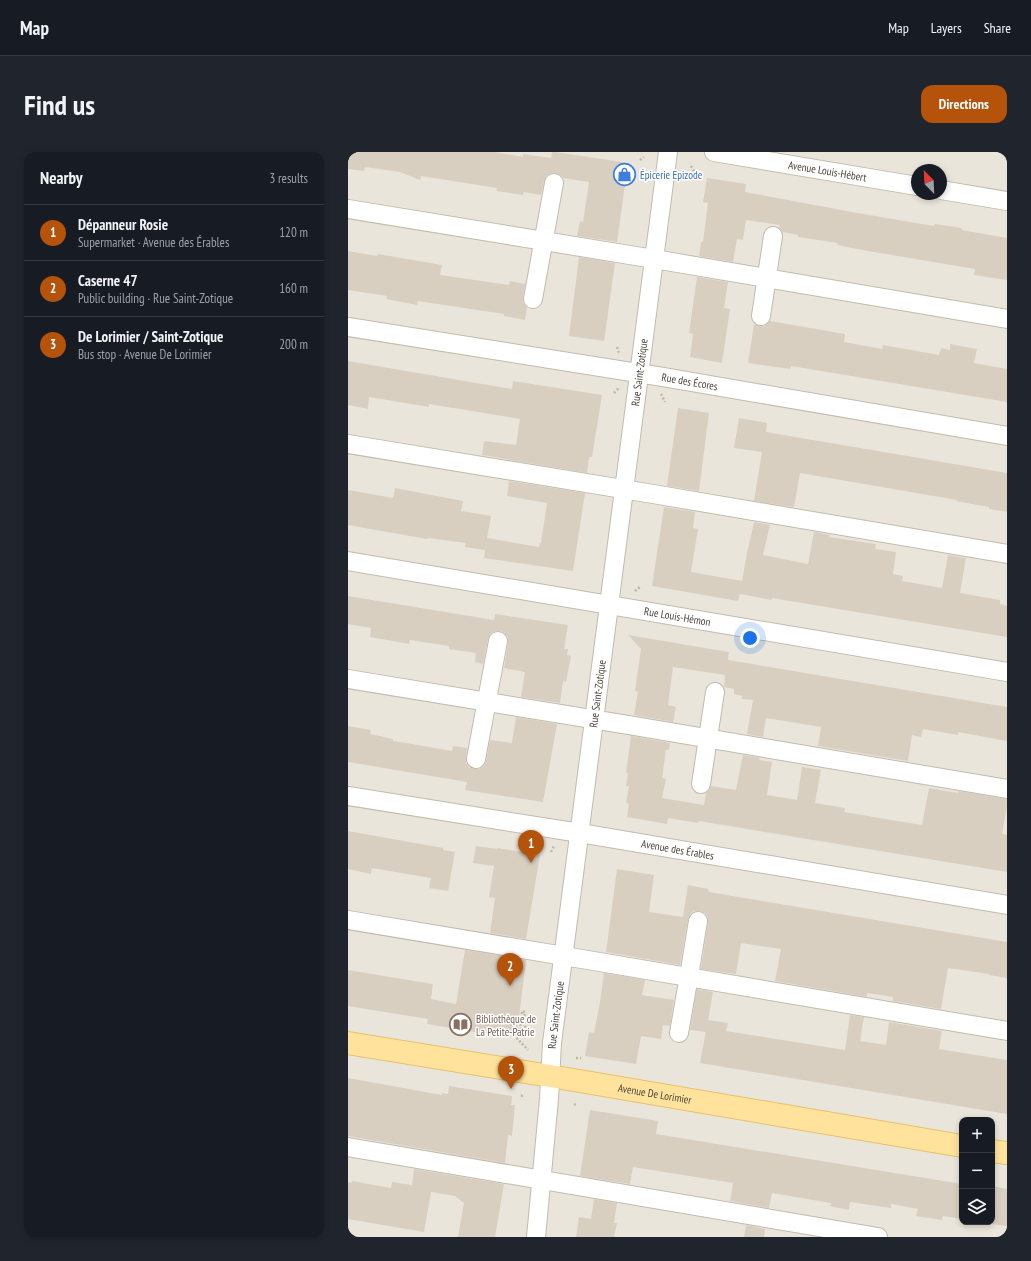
<!DOCTYPE html>
<html lang="en">
<head>
<meta charset="utf-8">
<style>
  body { margin:0; font-family:"PT Sans Narrow",sans-serif; background:#20242c; color:#f1f3f6 }
  .controls { position:absolute; right:12px; bottom:12px; display:grid; overflow:hidden; border-radius:8px; box-shadow:0 2px 6px #0003 }
  .controls button { width:36px; height:36px; display:grid; place-items:center; padding:0; border:0; border-bottom:1px solid #363941; background:#171b24; color:#f1f3f6; font:20px sans-serif }
  .compass { position:absolute; left:563px; top:12px; width:36px; height:36px; border-radius:50%; background:#171b24; box-shadow:0 2px 6px #0003; rotate:336deg }
  .you { position:absolute; left:402px; top:486px; width:14px; height:14px; margin:-10px; border:3px solid #fff; border-radius:50%; background:#1a73e8; box-shadow:0 0 0 6px #1a73e833 }
  .badge { display:grid; place-items:center; width:26px; height:26px; border-radius:50%; background:#b45309; color:#fff; font-size:13px; font-weight:700 }
  .pin { position:absolute; translate:-50% -33px; filter:drop-shadow(0 1px 2px #0008) }
  .pin::after { content:''; position:absolute; top:21px; width:14px; height:12px; background:inherit; clip-path:polygon(0 0,100% 0,50% 100%) }
  .list { margin:0; padding:0; list-style:none }
  h2 { display:flex; justify-content:space-between; align-items:center; height:52px; margin:0; padding:0 16px; font-size:17px }
  h2 small { font-size:13px; font-weight:400; color:#9ea1a6 }
  .list li { display:grid; grid-template-columns:26px 1fr auto; gap:12px; align-items:center; box-sizing:border-box; height:56px; padding:0 16px; border-top:1px solid #363941 }
  .list b { display:block; font-size:15px; white-space:nowrap }
  .list p { margin:0; font-size:13px; white-space:nowrap; color:#9ea1a6 }
  .list em { font-size:13px; font-style:normal; color:#9ea1a6 }
  .icon { flex:none; width:22px; height:22px; fill:none; stroke:currentColor; stroke-width:2; stroke-linecap:round; stroke-linejoin:round }
  .map { position:relative; flex:none; width:659px; height:1085px; overflow:hidden; border-radius:12px }
  header { display:flex; align-items:center; gap:24px; box-sizing:border-box; height:56px; padding:0 20px; background:#171b24; border-bottom:1px solid #363941 }
  header strong { font-size:19px }
  nav { display:flex; gap:22px; margin-inline-start:auto; font-size:14px }
  .intro { display:flex; align-items:center; justify-content:space-between; box-sizing:border-box; height:96px; padding:0 24px }
  h1 { margin:0; font-size:28px }
  .button { padding:10px 18px; border-radius:12px; background:#b45309; color:#fff; font-size:14px; font-weight:700 }
  main { display:flex; gap:24px; padding:0 24px }
  aside { flex:1; background:#171b24; border-radius:12px; box-shadow:0 2px 6px #0003 }
  .map>svg:first-child { display:block }
</style>
</head>
<body>
<header>
<strong>Map</strong>
<nav><a>Map</a><a>Layers</a><a>Share</a></nav>
</header>
<div class="intro"><h1>Find us</h1><a class="button">Directions</a></div>
<main>
<aside>
<h2>Nearby<small>3 results</small></h2>
<ul class="list">
<li><span class="badge">1</span><div><b>Dépanneur Rosie</b><p>Supermarket · Avenue des Érables</p></div><em>120 m</em></li>
<li><span class="badge">2</span><div><b>Caserne 47</b><p>Public building · Rue Saint-Zotique</p></div><em>160 m</em></li>
<li><span class="badge">3</span><div><b>De Lorimier / Saint-Zotique</b><p>Bus stop · Avenue De Lorimier</p></div><em>200 m</em></li>
</ul>
</aside>
<div class="map">
<svg width="659" height="1085" viewBox="0 0 659 1085">
  <rect width="100%" height="100%" fill="#f6f3ec"/>
  <!-- residential -->
  <path fill="#eae5da" fill-rule="evenodd" d="M 0,0 L 659,0 L 659,1085 L 0,1085 ZM 569,18 L 593,18 L 593,42 L 569,42 ZM 614,968 L 644,968 L 644,1070 L 614,1070 Z"/>
  <!-- building -->
  <path fill="#d8cfc1" d="M 0,0 L 147,0 L 175,5 L 175,2 L 203,6 L 204,0 L 207,0 L 280,11 L 269,90 L 229,84 L 232,69 L 235,70 L 241,30 L 215,26 L 212,23 L 208,21 L 203,21 L 198,24 L 196,29 L 193,43 L 176,40 L 175,43 L 148,39 L 149,36 L 73,24 L 72,28 L 52,20 L 17,15 L 16,19 L 0,17 Z
    M 359,26 L 398,32 L 397,40 L 515,62 L 586,74 L 587,72 L 594,73 L 614,76 L 614,78 L 659,86 L 659,128 L 626,123 L 627,117 L 520,99 L 489,93 L 490,91 L 450,85 L 450,83 L 435,80 L 431,76 L 432,73 L 398,68 L 395,88 L 389,87 L 385,110 L 351,104 L 353,90 L 355,90 L 360,51 L 355,50 Z
    M 0,99 L 29,104 L 30,102 L 94,113 L 92,123 L 161,133 L 162,129 L 177,132 L 175,146 L 175,151 L 179,155 L 177,168 L 156,164 L 156,162 L 70,149 L 69,153 L 38,147 L 39,144 L 0,138 Z
    M 231,105 L 267,111 L 256,189 L 221,184 Z
    M 349,125 L 380,130 L 376,156 L 382,157 L 374,211 L 342,205 L 345,182 L 341,181 Z
    M 422,169 L 497,182 L 496,190 L 534,197 L 535,193 L 591,203 L 593,196 L 602,198 L 602,192 L 629,197 L 626,211 L 659,217 L 659,250 L 443,214 L 442,217 L 400,211 L 406,172 L 411,174 L 416,174 Z
    M 0,209 L 164,237 L 165,229 L 254,243 L 244,305 L 241,305 L 239,321 L 134,303 L 136,289 L 168,293 L 172,267 L 81,252 L 81,255 L 21,245 L 20,257 L 0,253 Z
    M 330,256 L 361,261 L 351,339 L 319,334 Z
    M 391,266 L 419,271 L 418,280 L 659,321 L 659,360 L 641,357 L 641,355 L 608,349 L 609,348 L 452,321 L 446,355 L 406,349 L 414,300 L 386,296 Z
    M 161,329 L 237,341 L 225,419 L 136,406 L 139,386 L 191,395 L 192,391 L 193,391 L 199,351 L 159,344 Z
    M 47,336 L 115,349 L 113,359 L 143,364 L 137,398 L 117,395 L 118,391 L 80,386 L 79,387 L 0,373 L 0,338 L 45,346 Z
    M 316,355 L 347,360 L 345,376 L 350,377 L 343,420 L 394,429 L 399,401 L 406,370 L 422,373 L 415,403 L 460,412 L 466,380 L 482,383 L 481,385 L 528,392 L 527,397 L 548,400 L 545,422 L 555,424 L 554,429 L 594,436 L 600,403 L 618,406 L 612,441 L 652,448 L 652,452 L 659,454 L 659,485 L 424,446 L 424,448 L 392,442 L 390,449 L 304,434 Z
    M 0,444 L 146,468 L 147,462 L 220,473 L 216,497 L 220,497 L 219,503 L 223,504 L 218,530 L 215,529 L 212,551 L 173,545 L 177,520 L 156,516 L 160,491 L 160,485 L 156,481 L 152,479 L 147,479 L 142,482 L 140,487 L 135,512 L 127,510 L 128,501 L 101,497 L 101,494 L 62,488 L 61,492 L 22,485 L 23,476 L 0,472 Z
    M 280,483 L 381,500 L 380,508 L 659,555 L 659,589 L 610,580 L 610,583 L 575,577 L 573,585 L 564,583 L 560,609 L 470,594 L 473,575 L 418,566 L 415,585 L 399,582 L 405,548 L 394,547 L 394,544 L 386,542 L 386,537 L 376,535 L 377,523 L 325,515 L 320,553 L 328,555 L 325,570 L 286,563 L 290,540 L 287,539 L 293,497 Z
    M 168,565 L 209,572 L 195,650 L 117,638 L 119,630 L 0,610 L 0,574 L 23,578 L 22,582 L 45,587 L 45,589 L 64,592 L 104,599 L 105,594 L 119,596 L 118,605 L 118,611 L 121,615 L 126,617 L 131,617 L 136,614 L 138,609 L 142,588 L 164,591 Z
    M 283,584 L 322,591 L 321,598 L 318,598 L 314,626 L 318,627 L 314,646 L 356,653 L 358,641 L 361,638 L 363,634 L 388,638 L 395,603 L 412,606 L 411,608 L 424,610 L 419,643 L 449,648 L 454,615 L 473,618 L 467,651 L 497,656 L 496,660 L 555,670 L 574,673 L 581,636 L 610,641 L 611,639 L 659,647 L 659,654 L 654,682 L 659,683 L 659,720 L 351,669 L 350,671 L 320,666 L 319,672 L 279,665 L 281,652 L 278,651 L 281,634 L 278,634 L 280,621 L 278,621 Z
    M 0,679 L 95,696 L 95,698 L 107,700 L 100,739 L 81,736 L 83,726 L 24,716 L 23,722 L 0,717 Z
    M 128,694 L 149,697 L 149,696 L 192,703 L 178,787 L 142,781 L 147,746 L 141,745 L 146,714 L 125,711 Z
    M 269,717 L 306,723 L 301,760 L 335,765 L 340,733 L 360,737 L 361,740 L 659,790 L 659,826 L 641,823 L 641,822 L 600,816 L 593,857 L 545,849 L 545,845 L 519,841 L 519,845 L 427,829 L 433,797 L 393,791 L 388,822 L 353,817 L 360,770 L 360,765 L 357,761 L 351,759 L 346,759 L 342,762 L 340,767 L 332,813 L 258,800 Z
    M 117,798 L 178,808 L 170,874 L 156,885 L 79,872 L 80,867 L 0,854 L 0,818 L 85,832 L 83,847 L 108,852 Z
    M 256,821 L 297,828 L 294,843 L 326,848 L 322,874 L 315,873 L 313,887 L 293,884 L 288,912 L 237,904 L 241,880 L 246,881 L 252,850 Z
    M 349,837 L 365,840 L 358,880 L 342,878 Z
    M 502,863 L 516,865 L 512,889 L 538,893 L 541,870 L 594,879 L 591,897 L 659,908 L 659,962 L 352,911 L 360,868 L 380,871 L 378,879 L 497,898 Z
    M 0,926 L 94,943 L 94,941 L 100,942 L 101,934 L 164,944 L 163,953 L 167,953 L 166,964 L 164,984 L 160,983 L 157,1011 L 0,984 Z
    M 242,958 L 310,969 L 308,982 L 614,1032 L 614,1067 L 595,1064 L 594,1068 L 568,1064 L 570,1057 L 543,1052 L 543,1056 L 502,1050 L 501,1058 L 482,1054 L 483,1051 L 424,1041 L 421,1056 L 382,1049 L 385,1031 L 285,1015 L 282,1032 L 232,1024 Z
    M 66,1017 L 156,1032 L 147,1085 L 110,1085 L 116,1051 L 107,1044 L 83,1040 L 76,1080 L 0,1067 L 0,1030 L 3,1031 L 4,1029 L 43,1036 L 44,1030 L 64,1033 Z
    M 644,1034 L 659,1037 L 659,1074 L 644,1072 Z
    M 246,1047 L 269,1051 L 266,1071 L 269,1071 L 266,1085 L 228,1085 L 231,1065 L 243,1067 Z
    M 398,1073 L 417,1077 L 416,1085 L 396,1085 Z"/>
  <g fill="none" stroke-linecap="round" stroke-linejoin="round">
    <defs>
      <g id="minor">
        <path id="s1" d="M 366,0 L 569,34"/>
        <path d="M 593,38 L 659,49"/>
        <path d="M 0,57 L 306,107 L 659,167"/>
        <path d="M 185,147 L 206,31"/>
        <path d="M 413,164 L 425,84"/>
        <path id="s2" d="M 0,175 L 315,225 L 659,284"/>
        <path d="M 0,292 L 305,342 L 659,402"/>
        <path id="s3" d="M 0,409 L 659,520"/>
        <path d="M 0,527 C 220,563 439,599 659,637"/>
        <path d="M 128,607 L 150,489"/>
        <path d="M 353,632 L 367,540"/>
        <path id="s4" d="M 0,644 L 232,681 L 659,753"/>
        <path d="M 0,768 L 216,804 L 659,879"/>
        <path d="M 331,881 L 341,824 L 350,769"/>
        <path d="M 0,995 L 530,1085"/>
        <path id="s5" d="M 188,1085 L 201,947 L 204,891 L 320,0"/>
      </g>
      <g id="major">
        <path id="s6" d="M 0,891 L 202,924 L 614,994"/>
        <path d="M 644,999 L 659,1001"/>
      </g>
    </defs>
    <!-- minor casing -->
    <use href="#minor" stroke="#c2bbae" stroke-width="20"/>
    <!-- major casing -->
    <use href="#major" stroke="#e6c16a" stroke-width="24"/>
    <!-- path -->
    <path stroke="#c4b79f" stroke-width="2.5" stroke-dasharray="2 2" stroke-linecap="butt" d="M 292,8 L 296,5
      M 343,14 L 346,19
      M 269,195 L 271,201
      M 266,241 L 271,236
      M 313,242 L 317,250
      M 287,439 L 292,435
      M 203,700 L 206,694
      M 163,880 L 180,898
      M 166,883 L 172,878 L 174,859 L 177,860 C 176,868 174,874 181,879
      M 228,906 L 233,906
      M 173,944 L 176,943
      M 226,952 L 228,953"/>
    <!-- minor -->
    <use href="#minor" stroke="#fff" stroke-width="18"/>
    <!-- major -->
    <use href="#major" stroke="#ffe39c" stroke-width="22"/>
  </g>
  <!-- icons -->
  <defs>
    <symbol id="shop-ring" viewBox="-11 -11 22 22"><circle r="9.5" fill="#fff" stroke="#3f7fe0" stroke-width="1.5"/><path d="M-5-2.5h2.3a2.7 3.5 0 0 1 5.4 0H5L5.5 6h-11ZM-1.5-2.5h3a1.5 2.3 0 0 0-3 0Z" fill="#3f7fe0"/></symbol>
    <symbol id="library-ring" viewBox="-11 -11 22 22"><circle r="9.5" fill="#fff" stroke="#8d6e63" stroke-width="1.5"/><path d="M-6-4Q-3-5.5-.7-3.5V5Q-3 3-6 4ZM6-4Q3-5.5 .7-3.5V5Q3 3 6 4Z" fill="#8d6e63"/></symbol>
  </defs>
  <g fill-rule="evenodd">
    <use href="#shop-ring" x="264" y="10" width="25" height="25"/>
    <use href="#library-ring" x="100" y="860" width="25" height="25"/>
  </g>
  <g text-anchor="middle" dominant-baseline="central" stroke-width="3" stroke-linejoin="round" paint-order="stroke">
    <!-- street labels -->
    <g font-size="11" fill="#4b4439" stroke="#fff">
      <text stroke="none"><textPath href="#s1" startOffset="115">Avenue Louis-Hébert</textPath></text>
      <text stroke="none"><textPath href="#s5" startOffset="871">Rue Saint-Zotique</textPath></text>
      <text stroke="none"><textPath href="#s2" startOffset="346">Rue des Écores</textPath></text>
      <text stroke="none"><textPath href="#s3" startOffset="334">Rue Louis-Hémon</textPath></text>
      <text stroke="none"><textPath href="#s5" startOffset="547">Rue Saint-Zotique</textPath></text>
      <text stroke="none"><textPath href="#s4" startOffset="334">Avenue des Érables</textPath></text>
      <text stroke="none"><textPath href="#s5" startOffset="223">Rue Saint-Zotique</textPath></text>
      <text stroke="none"><textPath href="#s6" startOffset="311">Avenue De Lorimier</textPath></text>
    </g>
    <!-- shop labels -->
    <g font-size="11" fill="#366cbe" stroke="#fff" text-anchor="start">
      <text x="292" y="23">Épicerie Epizode</text>
    </g>
    <!-- education labels -->
    <g font-size="11" fill="#785e54" stroke="#fff" text-anchor="start">
      <text x="128" y="867">Bibliothèque de<tspan x="128" dy="13">La Petite-Patrie</tspan></text>
    </g>
  </g>
</svg>
<div class="controls">
<button>+</button>
<button>−</button>
<button><svg class="icon" aria-label="layers" viewBox="0 0 24 24"><path d="M12 4l9 5-9 5-9-5zM3 14l9 5 9-5"/></svg></button>
</div>
<svg class="compass" viewBox="-18 -18 36 36"><path d="M0-13l5 13h-10z" fill="#e53935"/><path d="M0 13l5-13h-10z" fill="#9ea1a6"/></svg>
<div class="you"></div>
<div class="pin badge" style="left:183px;top:711px">1</div>
<div class="pin badge" style="left:162px;top:834px">2</div>
<div class="pin badge" style="left:163px;top:937px">3</div>
</div>
</main>
</body>
</html>
